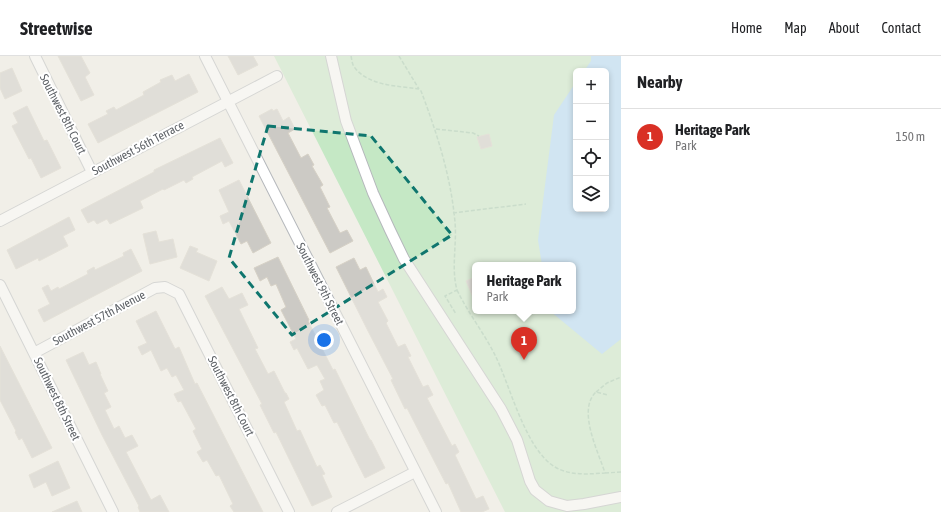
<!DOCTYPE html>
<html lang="en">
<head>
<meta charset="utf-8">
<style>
  body { margin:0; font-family:"Asap Condensed",sans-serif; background:#f6f6f6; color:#202124 }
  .controls { position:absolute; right:12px; top:12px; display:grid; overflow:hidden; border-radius:6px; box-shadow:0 2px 6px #0003 }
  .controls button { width:36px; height:36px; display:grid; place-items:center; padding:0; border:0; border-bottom:1px solid #e0e0e0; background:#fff; color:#202124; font:20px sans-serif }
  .you { position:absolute; left:324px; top:284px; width:14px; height:14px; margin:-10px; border:3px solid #fff; border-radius:50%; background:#1a73e8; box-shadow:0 0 0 6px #1a73e833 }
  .badge { display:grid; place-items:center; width:26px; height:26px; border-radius:50%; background:#d93025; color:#fff; font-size:13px; font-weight:700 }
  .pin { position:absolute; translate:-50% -33px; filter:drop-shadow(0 1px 2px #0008) }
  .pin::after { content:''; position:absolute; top:21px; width:14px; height:12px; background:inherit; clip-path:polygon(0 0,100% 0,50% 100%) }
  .popup { position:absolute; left:472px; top:206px; width:104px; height:52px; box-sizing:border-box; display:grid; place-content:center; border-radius:6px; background:#fff; filter:drop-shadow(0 1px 3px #0005); font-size:13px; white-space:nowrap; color:#757577 }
  .popup b { font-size:15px; color:#202124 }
  .popup::after { content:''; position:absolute; left:50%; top:100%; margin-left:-8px; border:8px solid transparent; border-top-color:#fff }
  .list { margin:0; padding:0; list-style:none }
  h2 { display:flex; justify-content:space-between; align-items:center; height:52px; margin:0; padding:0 16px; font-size:17px }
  h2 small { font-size:13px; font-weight:400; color:#757577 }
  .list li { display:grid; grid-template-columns:26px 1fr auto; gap:12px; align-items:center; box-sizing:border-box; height:56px; padding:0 16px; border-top:1px solid #e0e0e0 }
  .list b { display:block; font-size:15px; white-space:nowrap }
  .list p { margin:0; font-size:13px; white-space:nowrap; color:#757577 }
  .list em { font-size:13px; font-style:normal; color:#757577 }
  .icon { flex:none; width:22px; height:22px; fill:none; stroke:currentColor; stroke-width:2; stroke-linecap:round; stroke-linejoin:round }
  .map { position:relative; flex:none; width:621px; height:456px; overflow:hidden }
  header { display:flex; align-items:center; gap:24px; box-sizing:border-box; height:56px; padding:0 20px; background:#fff; border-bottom:1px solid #e0e0e0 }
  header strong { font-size:19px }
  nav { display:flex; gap:22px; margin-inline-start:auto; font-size:14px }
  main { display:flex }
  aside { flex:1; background:#fff }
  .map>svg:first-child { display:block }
</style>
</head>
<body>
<header>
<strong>Streetwise</strong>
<nav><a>Home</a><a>Map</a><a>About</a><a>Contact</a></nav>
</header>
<main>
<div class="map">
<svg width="621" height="456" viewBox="0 0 621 456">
  <rect width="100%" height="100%" fill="#f1efe8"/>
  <!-- green -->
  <path fill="#c5e8c5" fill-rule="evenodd" d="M 274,0 L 621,0 L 621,456 L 505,456 ZM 576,15 L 606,15 L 606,153 L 576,153 ZM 475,209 L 573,209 L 573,255 L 475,255 Z"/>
  <!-- water -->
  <path fill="#aadaff" d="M 591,0 L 621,0 L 621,283 L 602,298 L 550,255 L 573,255 L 573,209 L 542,209 L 538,184 L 554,59 L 576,26 L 576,153 L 606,153 L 606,15 L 584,15 L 591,5 Z"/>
  <!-- building -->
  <path fill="#cccac5" stroke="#d6d1c6" d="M 58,0 L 81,0 L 90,17 L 85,21 L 94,39 L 81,45 Z
    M 228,0 L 253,0 L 258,9 L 238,19 Z
    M 12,12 L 22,35 L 5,43 L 0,32 L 0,17 Z
    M 189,18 L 198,36 L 98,87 L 88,68 L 108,58 L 106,55 L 114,51 L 116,54 L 144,39 L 143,36 L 161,26 L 160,24 L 172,19 L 175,25 Z
    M 27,50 L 44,85 L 47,84 L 61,112 L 41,122 L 31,102 L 29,103 L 12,70 L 18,67 L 13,57 Z
    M 272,53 L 273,55 L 277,53 L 283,65 L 289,61 L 295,73 L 288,77 L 301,102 L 308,98 L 314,109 L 312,110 L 323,129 L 320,131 L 330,151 L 327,152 L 340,177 L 347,174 L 353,185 L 330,197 L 259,60 Z
    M 489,78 L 492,90 L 481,93 L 477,81 Z
    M 220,82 L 233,107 L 225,111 L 222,105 L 192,121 L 193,123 L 186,127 L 184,124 L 164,134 L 163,133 L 140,145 L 143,152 L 110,168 L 107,163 L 97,168 L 94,164 L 88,167 L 81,154 L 154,116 L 154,114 Z
    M 239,124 L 271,187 L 253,197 L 247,185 L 241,188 L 229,165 L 223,168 L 220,160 L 229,156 L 219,134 Z
    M 69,161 L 75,174 L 63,180 L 68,190 L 39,205 L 38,202 L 16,213 L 7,194 Z
    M 156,175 L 159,186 L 173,183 L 177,201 L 150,208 L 143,178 Z
    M 190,190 L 198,193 L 196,196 L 217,205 L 209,225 L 180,212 Z
    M 131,193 L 142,215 L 44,266 L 38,254 L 50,248 L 42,232 L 48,229 L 51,235 L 58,231 L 59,233 L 88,218 L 87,215 L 94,211 L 95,214 L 124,200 L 123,197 Z
    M 278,201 L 309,264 L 308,265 L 333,314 L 335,313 L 370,384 L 371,384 L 385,412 L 365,422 L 337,366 L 334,367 L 325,349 L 322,350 L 316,339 L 324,334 L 320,325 L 325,323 L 317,309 L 308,313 L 297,292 L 294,294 L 290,286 L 296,283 L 281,254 L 286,251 L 276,228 L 271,230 L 267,221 L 260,225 L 254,212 Z
    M 354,202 L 360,214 L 366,211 L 378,236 L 383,233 L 387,241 L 378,246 L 388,265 L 386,267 L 398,291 L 405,288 L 411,300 L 408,301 L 423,331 L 428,329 L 433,339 L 427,342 L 452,390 L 455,388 L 459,396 L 455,399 L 476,443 L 483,440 L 489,453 L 482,456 L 461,456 L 448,427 L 446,428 L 407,352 L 405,353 L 391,324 L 393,323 L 368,275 L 336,211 Z
    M 475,221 L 475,246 L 466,225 Z
    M 222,231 L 229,243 L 242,237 L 248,249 L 239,253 L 258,292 L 255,293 L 268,318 L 274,315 L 285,337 L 286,337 L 289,343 L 284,346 L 297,375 L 300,374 L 317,411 L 320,409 L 325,418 L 322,419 L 332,441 L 312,450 L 276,376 L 274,377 L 260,349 L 262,348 L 205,240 Z
    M 156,255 L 175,293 L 179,291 L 195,328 L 197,327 L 263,456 L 234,456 L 230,450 L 233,448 L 219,419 L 216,420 L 207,404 L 203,406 L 197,396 L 202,393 L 193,375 L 196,373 L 181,345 L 178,346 L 174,338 L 184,334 L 176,319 L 172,321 L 167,312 L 161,315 L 151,294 L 142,299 L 138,291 L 147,287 L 136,265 Z
    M 0,290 L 52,392 L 32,402 L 22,382 L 19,384 L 15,376 L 16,375 L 0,344 Z
    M 83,296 L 89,309 L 96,306 L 101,318 L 100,318 L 108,335 L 104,337 L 111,351 L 105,354 L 114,373 L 119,370 L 125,382 L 132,379 L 138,390 L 126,396 L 151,444 L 160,439 L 169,456 L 140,456 L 138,451 L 139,450 L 102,379 L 66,304 Z
    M 58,405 L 70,432 L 52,440 L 46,426 L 34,432 L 29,419 Z
    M 77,445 L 82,456 L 52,456 Z"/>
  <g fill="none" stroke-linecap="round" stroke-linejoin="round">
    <defs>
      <path id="minor" d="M 35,0 L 92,116
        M 205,0 L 436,456
        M 331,0 L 346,65 L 373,137 L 390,174 L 404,203 L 501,353 L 517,384 L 530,425 L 535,434 L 549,445 L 567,450 L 584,448 L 621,441
        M 0,165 L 277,20
        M 0,229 L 113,456
        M 34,297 L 155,232 L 165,231 L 179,238 L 289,456
        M 337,456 L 415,416"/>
    </defs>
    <!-- minor casing -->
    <use href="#minor" stroke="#b5b8bc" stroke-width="12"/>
    <!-- path -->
    <path stroke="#9cc7a9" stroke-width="1.5" stroke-dasharray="4 2" stroke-linecap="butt" d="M 351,0 C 352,4 352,9 355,12 C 369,30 398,30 419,33 L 421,35 C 437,77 451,121 455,166 C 457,189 451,212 457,234 L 445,240 L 456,258
      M 399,0 L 419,33
      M 436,73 L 473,77 L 479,80
      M 453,157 L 526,148
      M 457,234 C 468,257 484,277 495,299 C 510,329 525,393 555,411 C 570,420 589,418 605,417 C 598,395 577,354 596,336 L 608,339
      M 596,336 L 607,327 L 621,321
      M 605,417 L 621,416"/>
    <!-- minor -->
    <use href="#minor" stroke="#fff" stroke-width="10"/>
  </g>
  <!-- marked area -->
  <path d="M0 0H621V456H0ZM 268,70 L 371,80 L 452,179 L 292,279 L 229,202 Z" fill="#f1efe8" fill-opacity=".55" fill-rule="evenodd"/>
  <path fill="none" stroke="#0f766e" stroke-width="3" stroke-dasharray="8 5" stroke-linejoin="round" d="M 268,70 L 371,80 L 452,179 L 292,279 L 229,202 Z"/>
  <g text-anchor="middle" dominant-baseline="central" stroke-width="4" stroke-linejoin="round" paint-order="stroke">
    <!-- street labels -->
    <g font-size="12" fill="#5f6368" stroke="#fff">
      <text transform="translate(63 58) rotate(63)">Southwest 8th Court</text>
      <text transform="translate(138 92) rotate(-28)">Southwest 56th Terrace</text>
      <text transform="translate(320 228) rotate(63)">Southwest 9th Street</text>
      <text transform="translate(99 262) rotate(-28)">Southwest 57th Avenue</text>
      <text transform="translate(231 340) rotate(63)">Southwest 8th Court</text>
      <text transform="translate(57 343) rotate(64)">Southwest 8th Street</text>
    </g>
  </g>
</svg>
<div class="controls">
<button>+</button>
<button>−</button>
<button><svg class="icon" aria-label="locate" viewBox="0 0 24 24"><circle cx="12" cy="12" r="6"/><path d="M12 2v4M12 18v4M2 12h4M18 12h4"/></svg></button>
<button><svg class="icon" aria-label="layers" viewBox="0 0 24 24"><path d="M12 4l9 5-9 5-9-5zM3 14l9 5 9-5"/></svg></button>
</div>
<div class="you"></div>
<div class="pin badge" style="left:524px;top:304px">1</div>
<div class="popup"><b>Heritage Park</b>Park</div>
</div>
<aside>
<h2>Nearby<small></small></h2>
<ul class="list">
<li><span class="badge">1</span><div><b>Heritage Park</b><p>Park</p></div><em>150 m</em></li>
</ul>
</aside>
</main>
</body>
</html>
